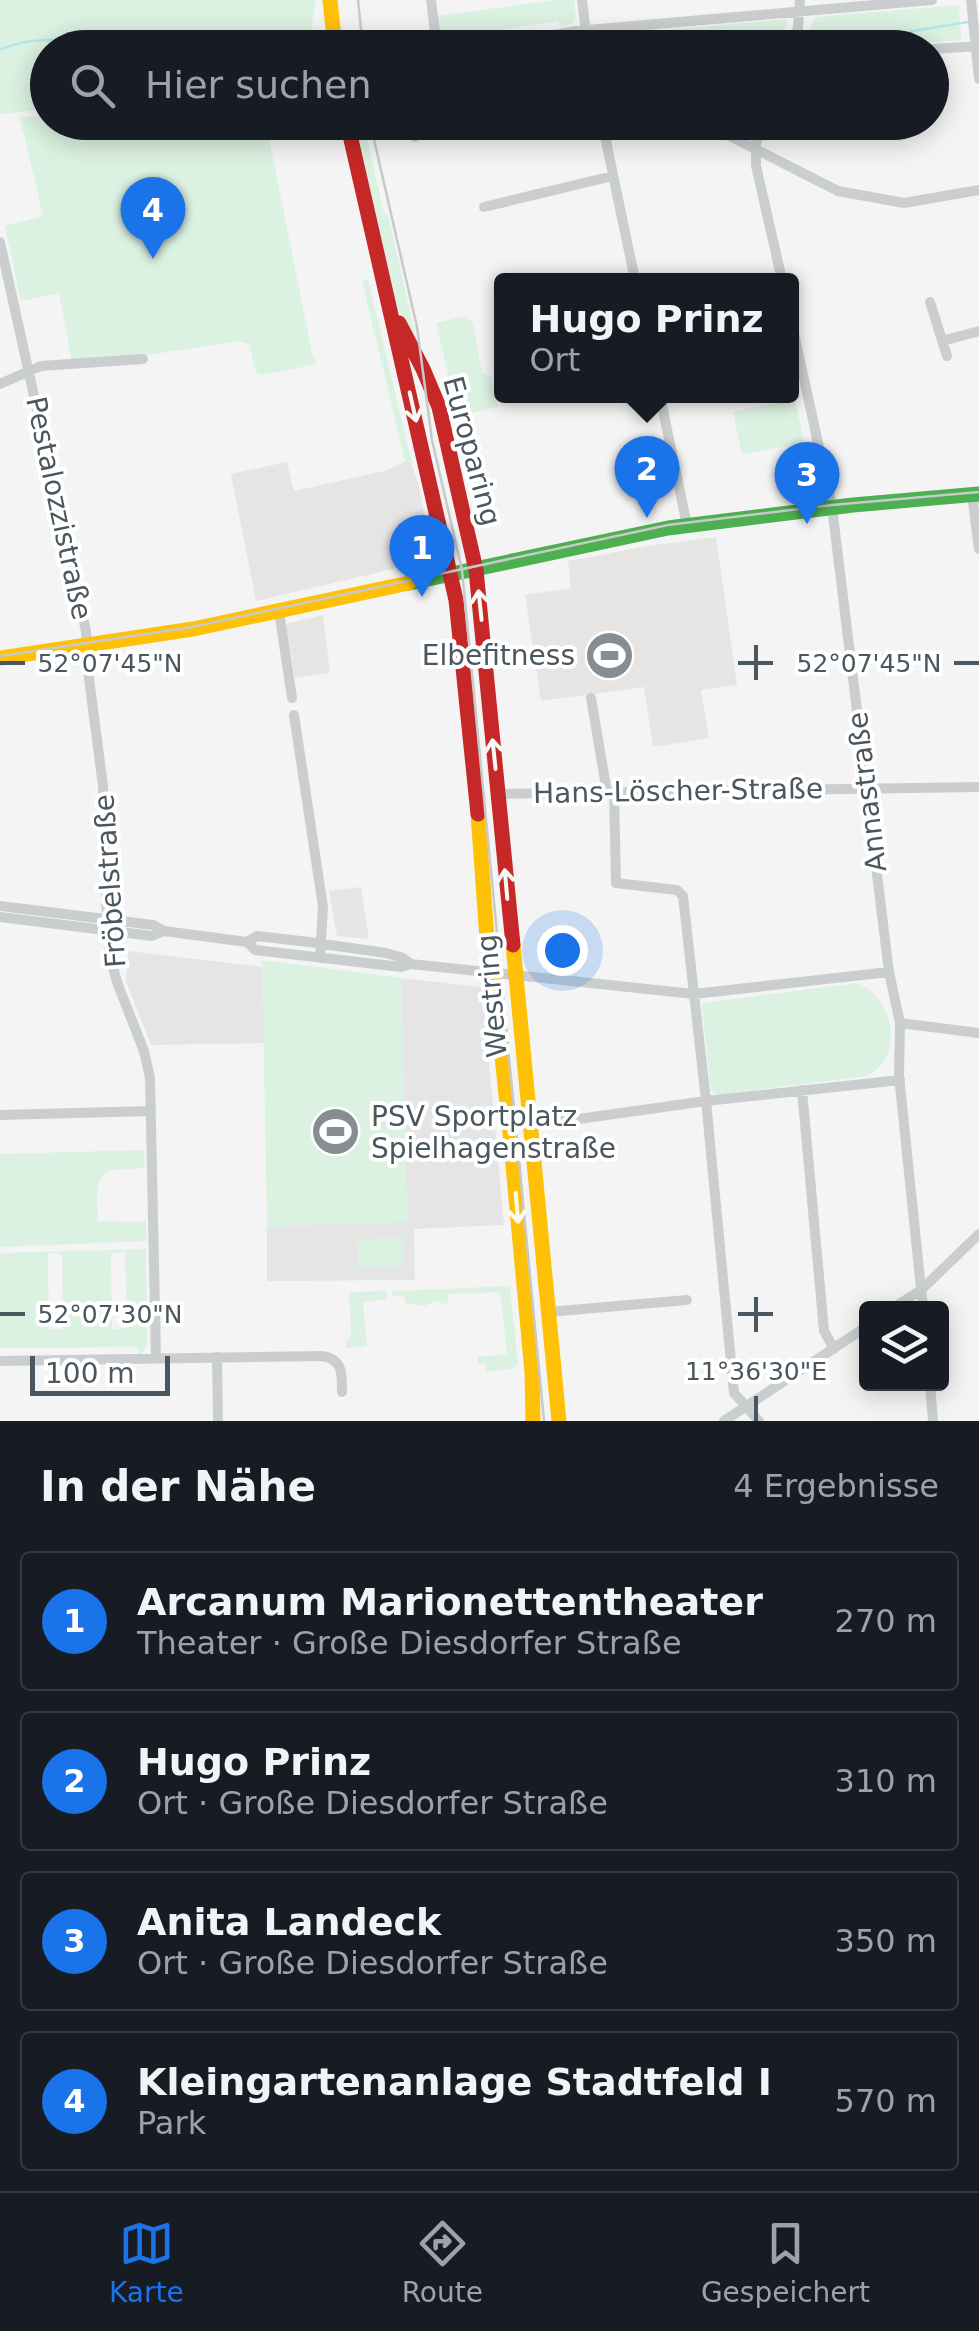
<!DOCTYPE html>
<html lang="de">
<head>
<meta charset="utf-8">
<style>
  body { margin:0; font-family:"DejaVu Sans",sans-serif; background:#242831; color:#f1f3f6 }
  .controls { position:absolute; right:30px; bottom:30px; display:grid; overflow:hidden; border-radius:10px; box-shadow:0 5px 25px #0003 }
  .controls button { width:90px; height:90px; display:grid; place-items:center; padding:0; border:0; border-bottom:2px solid #363941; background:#171b24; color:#f1f3f6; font:50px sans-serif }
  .scale { position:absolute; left:30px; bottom:25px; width:140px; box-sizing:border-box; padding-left:10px; border:5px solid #4b575f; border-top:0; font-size:28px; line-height:35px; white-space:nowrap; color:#4b575f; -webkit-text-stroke:8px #fff; paint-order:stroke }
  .you { position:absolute; left:562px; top:950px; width:35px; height:35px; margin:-25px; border:8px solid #fff; border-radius:50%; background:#1a73e8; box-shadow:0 0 0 15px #1a73e833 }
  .badge { display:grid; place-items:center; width:65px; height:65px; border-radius:50%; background:#1a73e8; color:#fff; font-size:32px; font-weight:700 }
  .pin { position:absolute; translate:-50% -82px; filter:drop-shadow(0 2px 5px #0008) }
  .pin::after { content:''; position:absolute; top:52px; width:35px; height:30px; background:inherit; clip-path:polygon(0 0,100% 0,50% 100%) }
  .popup { position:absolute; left:494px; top:273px; width:305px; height:130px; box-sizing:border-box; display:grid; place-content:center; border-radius:10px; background:#171b24; filter:drop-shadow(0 2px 8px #0005); font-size:32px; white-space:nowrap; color:#9ea1a6 }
  .popup b { font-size:38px; color:#f1f3f6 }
  .popup::after { content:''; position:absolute; left:50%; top:100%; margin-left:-20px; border:20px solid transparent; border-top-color:#171b24 }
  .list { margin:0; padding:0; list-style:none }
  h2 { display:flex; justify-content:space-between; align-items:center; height:130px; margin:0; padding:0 40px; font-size:42px }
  h2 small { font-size:32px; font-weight:400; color:#9ea1a6 }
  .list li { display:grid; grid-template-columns:65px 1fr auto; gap:30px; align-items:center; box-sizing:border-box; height:140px; margin:0 20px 20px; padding:0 20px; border:2px solid #363941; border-radius:10px }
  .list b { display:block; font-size:38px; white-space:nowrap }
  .list p { margin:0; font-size:32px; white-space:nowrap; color:#9ea1a6 }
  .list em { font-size:32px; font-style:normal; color:#9ea1a6 }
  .icon { flex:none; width:55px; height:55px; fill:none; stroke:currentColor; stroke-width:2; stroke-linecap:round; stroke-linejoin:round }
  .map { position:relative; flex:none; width:979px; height:1421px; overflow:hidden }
  .search { position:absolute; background:#171b24; box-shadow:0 5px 25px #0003; left:30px; right:30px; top:30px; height:110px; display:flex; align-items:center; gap:25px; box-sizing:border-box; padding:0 35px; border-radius:55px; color:#9ea1a6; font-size:38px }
  .sheet { height:770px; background:#171b24 }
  nav { display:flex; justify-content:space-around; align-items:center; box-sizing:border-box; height:140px; border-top:2px solid #363941; background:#171b24; font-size:28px; color:#9ea1a6 }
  nav a { display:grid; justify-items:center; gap:5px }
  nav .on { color:#1a73e8 }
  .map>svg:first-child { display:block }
</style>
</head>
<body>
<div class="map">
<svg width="979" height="1421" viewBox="0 0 979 1421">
  <rect width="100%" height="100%" fill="#f4f4f4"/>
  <!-- commercial -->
  <path fill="#e7e5e3" d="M 410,459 L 418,483 L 432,549 L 426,558 L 419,563 L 256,601 L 231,474 L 287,462 L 294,491 L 388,470 Z
    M 716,537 L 737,685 L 701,690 L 709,738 L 653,747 L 644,687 L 541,701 L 525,595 L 571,588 L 568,561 L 647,546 Z
    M 323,615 L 330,673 L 295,678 L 286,624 Z
    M 361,887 L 369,939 L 337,936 L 329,891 Z"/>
  <!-- education -->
  <path fill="#e6e5e5" d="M 128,951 L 262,967 L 265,1043 L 151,1045 L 126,981 Z
    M 401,978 L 482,987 L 504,1225 L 414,1229 L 415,1280 L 267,1281 L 267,1227 L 407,1221 Z"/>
  <!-- green -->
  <path fill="#dbf1e1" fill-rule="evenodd" d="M 0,0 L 316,0 L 312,22 L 314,47 L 48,48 L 47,109 L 0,114 Z
    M 557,0 L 574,0 L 576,18 L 571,24 L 559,26 L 558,21 L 495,31 L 496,40 L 442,48 L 437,16 Z
    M 959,5 L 961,40 L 872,47 L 804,47 L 815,17 Z
    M 788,19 L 777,47 L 598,47 L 597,36 Z
    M 47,116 L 48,122 L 100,123 L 234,138 L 269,138 L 312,353 L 317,364 L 262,375 L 256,373 L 249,344 L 239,341 L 141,356 L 72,361 L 59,293 L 21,301 L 5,226 L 43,216 L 20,117 Z
    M 354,130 L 365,130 L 384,214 L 388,214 L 418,347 L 394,301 Z
    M 368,279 L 412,463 L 406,465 L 362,281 Z
    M 465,316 L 473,322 L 482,373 L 490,376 L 498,407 L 458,416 L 436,323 Z
    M 795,399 L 804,442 L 742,455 L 733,412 Z
    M 262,960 L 401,978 L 407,1222 L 267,1227 Z
    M 857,983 C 894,997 906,1059 866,1076 L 718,1095 L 711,1091 L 702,1006 L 703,1003 Z
    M 144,1150 L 145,1167 C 134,1171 123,1168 112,1170 C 92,1175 98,1205 98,1221 L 146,1222 L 147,1241 L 0,1247 L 0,1154 Z
    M 403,1238 L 403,1266 L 358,1267 L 357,1239 Z
    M 146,1249 L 147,1344 L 143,1353 L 138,1354 L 137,1347 L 0,1348 L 0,1253 ZM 125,1252 L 127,1328 L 112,1329 L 111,1253 ZM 48,1253 L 62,1254 L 63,1330 L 49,1329 Z
    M 510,1286 L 518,1364 L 512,1369 L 486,1372 L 485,1364 L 478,1364 L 478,1357 L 507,1354 L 500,1292 L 448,1294 L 448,1303 L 441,1304 L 438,1300 L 424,1306 L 405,1303 L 404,1296 L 392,1296 L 393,1291 Z
    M 387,1291 L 387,1299 L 363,1302 L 367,1346 L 346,1348 L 346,1341 L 351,1336 L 349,1292 Z"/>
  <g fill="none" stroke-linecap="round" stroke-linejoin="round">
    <!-- stream -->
    <path stroke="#b2e5ec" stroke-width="2.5" d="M 802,34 L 882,36 L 968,22
      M 664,48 C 702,27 746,34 789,34
      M 0,50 C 39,31 88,43 129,48"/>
    <!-- street -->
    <path stroke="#cbcecf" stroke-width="10" d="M 431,0 L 437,48
      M 582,0 L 588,48
      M 971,0 L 979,79
      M 479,48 L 576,31 L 932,0
      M 791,48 L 798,28 L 800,0
      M 932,49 L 979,46
      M 602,122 L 635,280
      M 702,122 L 838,191 L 904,203 L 979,190
      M 763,122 L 756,144 L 756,166 L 782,280
      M 415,137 L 430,126 L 444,122
      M 484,207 L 613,176
      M 0,242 L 86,631 L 87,663 L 103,786 L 106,903 L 111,961 L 118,985 L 144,1051 L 150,1078 L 156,1358
      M 930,302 L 947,356
      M 792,324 L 832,507 L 889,972 L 900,1023 L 899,1076 L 923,1308
      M 942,341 L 979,331
      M 0,384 L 41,366 L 143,359
      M 660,396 L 687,525
      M 972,494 L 979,549
      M 279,611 L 292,698
      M 591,698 L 607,792
      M 294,715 L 323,907 L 320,958
      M 614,792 L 616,883 L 677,890 L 683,896 L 706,1101 L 900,1080
      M 498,794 L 979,787
      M 0,906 L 153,925 L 164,931 L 247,942 L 255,950 L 401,967 L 411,964 L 694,994 L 889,972
      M 0,917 L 152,936 L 164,931
      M 247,942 L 257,936 L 309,942 L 386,953 L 403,958 L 411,964
      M 900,1023 L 979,1033
      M 802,1090 L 824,1331 L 834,1349
      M 0,1115 L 151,1111
      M 529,1126 L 706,1101 L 734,1393 L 759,1421
      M 893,1308 L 921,1290 L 979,1234
      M 548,1312 L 687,1300
      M 217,1357 L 218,1421
      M 0,1361 L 322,1356 C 343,1359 342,1374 342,1392
      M 930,1384 L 933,1421
      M 724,1421 L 866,1327"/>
    <!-- fast -->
    <path stroke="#4caf50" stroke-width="15" d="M 409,583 L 668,528 L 853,505 L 979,494"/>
    <!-- slow -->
    <path stroke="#ffc107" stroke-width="15" d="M 330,0 L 335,48
      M 0,658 L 193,629 L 409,583
      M 478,814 L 487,939 L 496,999 L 510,1133 L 532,1372 L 533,1421
      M 513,945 L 559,1421"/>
    <!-- jam -->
    <path stroke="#c62828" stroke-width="15" d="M 347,122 L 456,600 L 478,814
      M 399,323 L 423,369 L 439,407 L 476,570 L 513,945"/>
    <!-- tram -->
    <path stroke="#c7c9ca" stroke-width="2.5" d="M 358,0 L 363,48
      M 370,122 L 417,327 L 432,440 L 462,570 L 544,1421
      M 0,656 L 192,627 L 668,525 L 832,505 L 979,492"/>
  </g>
  <!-- one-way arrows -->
  <defs><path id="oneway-shaft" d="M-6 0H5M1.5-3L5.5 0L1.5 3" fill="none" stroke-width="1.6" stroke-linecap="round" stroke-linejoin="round" transform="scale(2.5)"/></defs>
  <g stroke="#f6fbf6">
    <use href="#oneway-shaft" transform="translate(413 407) rotate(77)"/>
    <use href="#oneway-shaft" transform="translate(480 605) rotate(-96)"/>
    <use href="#oneway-shaft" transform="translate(494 754) rotate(-96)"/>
    <use href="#oneway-shaft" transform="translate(506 884) rotate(-95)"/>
    <use href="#oneway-shaft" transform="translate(517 1208) rotate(85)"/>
  </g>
  <!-- ticks -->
  <path fill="none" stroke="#4b575f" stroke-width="4" d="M 756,645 L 756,680M 0,663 L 25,663M 738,663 L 773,663M 954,663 L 979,663M 756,1297 L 756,1332M 0,1314 L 25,1314M 738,1314 L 773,1314M 756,1396 L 756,1421"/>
  <!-- icons -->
  <defs>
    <symbol id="stadium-disc" viewBox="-11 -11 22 22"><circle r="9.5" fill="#868e93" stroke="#fff"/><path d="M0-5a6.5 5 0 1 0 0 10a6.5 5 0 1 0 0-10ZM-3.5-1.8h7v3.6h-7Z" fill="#fff"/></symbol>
  </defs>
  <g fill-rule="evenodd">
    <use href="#stadium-disc" x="582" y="628" width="55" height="55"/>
    <use href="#stadium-disc" x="308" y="1104" width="55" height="55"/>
  </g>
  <g text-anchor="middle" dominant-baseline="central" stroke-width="8" stroke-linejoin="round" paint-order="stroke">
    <!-- street labels -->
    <g font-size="28" fill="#4b575f" stroke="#fff">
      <text transform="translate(472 451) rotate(75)">Europaring</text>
      <text transform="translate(59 508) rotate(78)">Pestalozzistraße</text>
      <text transform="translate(678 791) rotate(-1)">Hans-Löscher-Straße</text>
      <text transform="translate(867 792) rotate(-97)">Annastraße</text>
      <text transform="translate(110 881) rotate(-94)">Fröbelstraße</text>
      <text transform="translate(492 996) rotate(-95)">Westring</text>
    </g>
    <!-- poi labels -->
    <g font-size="28" fill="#4b575f" stroke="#fff" text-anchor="end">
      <text x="575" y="655">Elbefitness</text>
      <text x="371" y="1116" text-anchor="start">PSV Sportplatz<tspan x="371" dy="32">Spielhagenstraße</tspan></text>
    </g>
  </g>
  <g font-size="25" text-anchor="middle" fill="#4b575f" stroke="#fff" stroke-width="8" stroke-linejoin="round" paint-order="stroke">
    <text x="110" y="672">52°07'45"N</text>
    <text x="869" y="672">52°07'45"N</text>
    <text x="110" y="1323">52°07'30"N</text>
    <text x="756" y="1380">11°36'30"E</text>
  </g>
</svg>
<div class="controls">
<button><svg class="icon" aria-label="layers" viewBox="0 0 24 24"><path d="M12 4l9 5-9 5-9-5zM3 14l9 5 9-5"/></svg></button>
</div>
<div class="scale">100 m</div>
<div class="you"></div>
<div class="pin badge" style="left:422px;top:597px">1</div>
<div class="pin badge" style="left:647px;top:518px">2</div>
<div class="popup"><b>Hugo Prinz</b>Ort</div>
<div class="pin badge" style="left:807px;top:524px">3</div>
<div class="pin badge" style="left:153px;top:259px">4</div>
<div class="search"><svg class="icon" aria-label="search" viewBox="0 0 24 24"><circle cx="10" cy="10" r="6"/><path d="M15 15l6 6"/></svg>Hier suchen</div>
</div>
<section class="sheet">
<h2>In der Nähe<small>4 Ergebnisse</small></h2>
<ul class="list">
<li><span class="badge">1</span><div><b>Arcanum Marionettentheater</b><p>Theater · Große Diesdorfer Straße</p></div><em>270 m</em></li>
<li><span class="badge">2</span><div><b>Hugo Prinz</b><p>Ort · Große Diesdorfer Straße</p></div><em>310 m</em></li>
<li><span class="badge">3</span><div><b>Anita Landeck</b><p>Ort · Große Diesdorfer Straße</p></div><em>350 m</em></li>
<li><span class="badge">4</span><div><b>Kleingartenanlage Stadtfeld I</b><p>Park</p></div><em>570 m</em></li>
</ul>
</section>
<nav>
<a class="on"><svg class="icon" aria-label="map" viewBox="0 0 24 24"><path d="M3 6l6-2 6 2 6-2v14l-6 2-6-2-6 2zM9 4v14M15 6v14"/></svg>Karte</a>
<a><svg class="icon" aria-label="directions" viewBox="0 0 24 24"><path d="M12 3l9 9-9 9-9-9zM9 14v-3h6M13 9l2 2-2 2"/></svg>Route</a>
<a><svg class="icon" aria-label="saved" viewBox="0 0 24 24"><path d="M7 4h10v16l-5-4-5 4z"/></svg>Gespeichert</a>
</nav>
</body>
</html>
